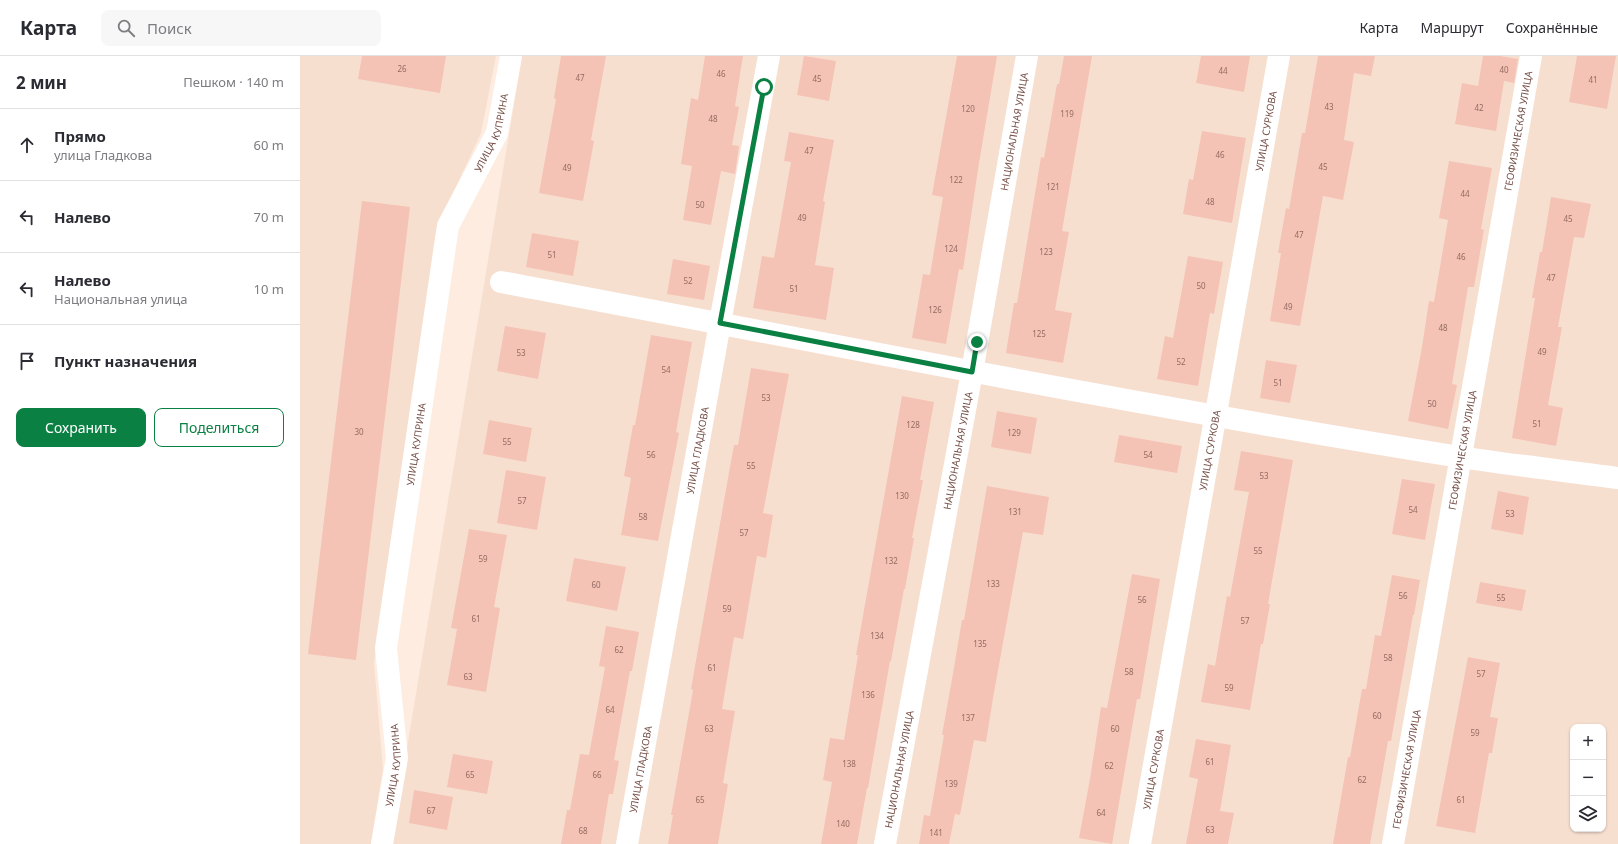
<!DOCTYPE html>
<html lang="ru">
<head>
<meta charset="utf-8">
<style>
  body { margin:0; font-family:"Noto Sans",sans-serif; background:#f7f7f7; color:#2b2b33 }
  .controls { position:absolute; right:12px; bottom:12px; display:grid; overflow:hidden; border-radius:8px; box-shadow:0 1px 3px #0004 }
  .controls button { width:36px; height:36px; display:grid; place-items:center; padding:0; border:0; border-bottom:1px solid #e1e1e2; background:#fff; color:#2b2b33; font:20px sans-serif }
  .stop { position:absolute; width:12px; height:12px; margin:-9px; border:3px solid #0b8043; border-radius:50%; background:#fff }
  .stop.end { background:#0b8043; border-color:#fff; box-shadow:0 1px 4px #0008 }
  .list { margin:0; padding:0; list-style:none }
  h2 { display:flex; justify-content:space-between; align-items:center; height:52px; margin:0; padding:0 16px; font-size:17px }
  h2 small { font-size:13px; font-weight:400; color:#7c7c81 }
  .list li { display:grid; grid-template-columns:26px 1fr auto; gap:12px; align-items:center; box-sizing:border-box; height:72px; padding:0 16px; border-top:1px solid #e1e1e2 }
  .list b { display:block; font-size:15px; white-space:nowrap }
  .list p { margin:0; font-size:13px; white-space:nowrap; color:#7c7c81 }
  .list em { font-size:13px; font-style:normal; color:#7c7c81 }
  .actions { display:flex; gap:8px; padding:12px 16px }
  .actions a { flex:1; padding:9px 0; border:1px solid #0b8043; border-radius:8px; text-align:center; font-size:14px; color:#0b8043 }
  .actions .main { background:#0b8043; color:#fff }
  .icon { flex:none; width:22px; height:22px; fill:none; stroke:currentColor; stroke-width:2; stroke-linecap:round; stroke-linejoin:round }
  .map { position:relative; flex:none; width:1318px; height:788px; overflow:hidden }
  header { display:flex; align-items:center; gap:24px; box-sizing:border-box; height:56px; padding:0 20px; background:#fff; border-bottom:1px solid #e1e1e2 }
  header strong { font-size:19px }
  nav { display:flex; gap:22px; margin-inline-start:auto; font-size:14px }
  .search { width:280px; height:36px; background:#f7f7f7; display:flex; align-items:center; gap:10px; box-sizing:border-box; padding:0 14px; border-radius:8px; color:#7c7c81; font-size:15px }
  main { display:flex }
  aside { flex:1; background:#fff }
  .map>svg:first-child { display:block }
</style>
</head>
<body>
<header>
<strong>Карта</strong>
<div class="search"><svg class="icon" aria-label="search" viewBox="0 0 24 24"><circle cx="10" cy="10" r="6"/><path d="M15 15l6 6"/></svg>Поиск</div>
<nav><a>Карта</a><a>Маршрут</a><a>Сохранённые</a></nav>
</header>
<main>
<aside>
<h2>2 мин<small>Пешком · 140 m</small></h2>
<ul class="list">
<li><svg class="icon" aria-label="ahead" viewBox="0 0 24 24"><path d="M12 20V5M6 11l6-6 6 6"/></svg><div><b>Прямо</b><p>улица Гладкова</p></div><em>60 m</em></li>
<li><svg class="icon" aria-label="left" viewBox="0 0 24 24"><path d="M17 20v-9H6M10 6l-5 5 5 5"/></svg><div><b>Налево</b></div><em>70 m</em></li>
<li><svg class="icon" aria-label="left" viewBox="0 0 24 24"><path d="M17 20v-9H6M10 6l-5 5 5 5"/></svg><div><b>Налево</b><p>Национальная улица</p></div><em>10 m</em></li>
<li><svg class="icon" aria-label="arrive" viewBox="0 0 24 24"><path d="M6 21V4h12l-3 4 3 4H6"/></svg><div><b>Пункт назначения</b></div></li>
</ul>
<div class="actions"><a class="main">Сохранить</a><a>Поделиться</a></div>
</aside>
<div class="map">
<svg width="1318" height="788" viewBox="0 0 1318 788">
  <rect width="100%" height="100%" fill="#fdecdf"/>
  <!-- residential -->
  <path fill="#f7dfd0" fill-rule="evenodd" d="M 0,0 L 196,0 L 181,77 L 136,174 L 74,607 L 83,713 L 71,788 L 0,788 Z
    M 222,0 L 1318,0 L 1318,788 L 91,788 ZM 1273,671 L 1303,671 L 1303,773 L 1273,773 Z"/>
  <!-- building -->
  <path fill="#f4c3b5" d="M 62,0 L 146,0 L 140,37 L 58,23 Z
    M 261,0 L 306,0 L 291,84 L 294,85 L 283,145 L 239,137 L 256,43 L 254,42 Z
    M 405,0 L 443,0 L 435,50 L 439,51 L 432,89 L 439,90 L 435,118 L 421,115 L 411,169 L 383,164 L 392,110 L 381,108 L 391,42 L 398,44 Z
    M 504,0 L 536,5 L 529,45 L 497,39 Z
    M 657,0 L 697,0 L 679,107 L 663,214 L 659,213 L 646,288 L 612,282 L 623,218 L 630,219 L 643,141 L 632,139 Z
    M 764,0 L 792,0 L 762,175 L 769,176 L 755,254 L 772,257 L 763,307 L 706,297 L 714,247 L 717,247 L 741,101 L 744,102 L 757,28 L 759,28 Z
    M 901,0 L 950,0 L 944,36 L 896,27 Z
    M 1018,0 L 1075,0 L 1071,20 L 1054,17 L 1044,84 L 1054,86 L 1043,144 L 1023,140 L 1000,270 L 970,265 L 981,197 L 978,197 L 986,152 L 989,153 L 1002,77 L 1005,77 Z
    M 1183,0 L 1200,0 L 1218,3 L 1214,27 L 1204,25 L 1196,75 L 1155,68 L 1162,27 L 1178,30 Z
    M 1277,0 L 1316,0 L 1307,53 L 1269,46 Z
    M 902,75 L 946,82 L 932,167 L 883,158 L 889,123 L 893,124 Z
    M 489,76 L 534,84 L 523,145 L 525,146 L 515,209 L 534,212 L 526,264 L 453,252 L 462,200 L 474,202 L 491,106 L 484,105 Z
    M 1149,105 L 1192,112 L 1181,173 L 1184,174 L 1174,231 L 1168,231 L 1152,328 L 1157,329 L 1148,373 L 1108,365 L 1122,291 L 1129,245 L 1134,246 L 1148,164 L 1139,162 Z
    M 1251,141 L 1291,148 L 1284,182 L 1274,181 L 1258,271 L 1262,271 L 1248,349 L 1263,352 L 1256,390 L 1212,382 L 1235,242 L 1232,242 L 1240,196 L 1242,196 Z
    M 62,145 L 110,151 L 56,604 L 8,598 Z
    M 232,177 L 279,185 L 273,220 L 226,211 Z
    M 888,200 L 923,206 L 914,258 L 910,257 L 898,330 L 857,323 L 865,280 L 873,282 Z
    M 373,203 L 410,210 L 404,244 L 367,238 Z
    M 205,270 L 246,277 L 238,323 L 197,315 Z
    M 351,279 L 392,286 L 376,376 L 379,377 L 358,485 L 321,479 L 331,422 L 324,420 L 333,369 L 335,369 Z
    M 966,304 L 997,309 L 990,347 L 960,342 Z
    M 451,312 L 489,318 L 463,457 L 473,459 L 466,502 L 457,500 L 443,583 L 434,581 L 422,653 L 435,655 L 423,727 L 428,728 L 418,788 L 368,788 L 373,759 L 371,759 L 393,634 L 391,633 L 428,422 L 434,389 L 438,389 Z
    M 602,340 L 634,346 L 620,424 L 623,424 L 612,482 L 614,482 L 605,533 L 604,533 L 591,605 L 590,605 L 568,732 L 567,732 L 557,788 L 521,788 L 532,726 L 523,724 L 530,682 L 544,684 L 558,599 L 556,599 Z
    M 697,355 L 737,362 L 731,398 L 691,391 Z
    M 189,364 L 232,372 L 226,406 L 183,398 Z
    M 819,379 L 882,390 L 877,417 L 814,406 Z
    M 941,395 L 993,404 L 968,548 L 970,548 L 963,588 L 961,588 L 950,654 L 901,646 L 908,608 L 915,610 L 927,540 L 930,541 L 949,436 L 934,434 Z
    M 206,414 L 246,421 L 237,474 L 197,467 Z
    M 1102,423 L 1135,428 L 1125,484 L 1092,478 Z
    M 687,430 L 749,441 L 743,479 L 723,476 L 693,642 L 686,686 L 674,684 L 660,759 L 655,758 L 649,788 L 619,788 L 624,759 L 630,760 L 644,679 L 642,679 L 652,623 L 662,564 L 664,564 Z
    M 1198,435 L 1229,441 L 1223,479 L 1191,473 Z
    M 169,473 L 207,479 L 194,551 L 200,552 L 186,636 L 147,629 L 157,573 L 151,572 Z
    M 274,502 L 326,511 L 317,555 L 266,545 Z
    M 832,518 L 860,523 L 840,643 L 837,643 L 812,788 L 779,782 L 790,723 L 801,651 L 807,652 Z
    M 1092,519 L 1120,524 L 1114,559 L 1113,559 L 1091,685 L 1088,685 L 1070,788 L 1033,788 L 1048,701 L 1050,701 L 1062,633 L 1066,633 L 1075,579 L 1081,580 Z
    M 1180,526 L 1226,534 L 1222,555 L 1176,547 Z
    M 306,570 L 339,576 L 332,615 L 330,615 L 314,704 L 319,705 L 313,738 L 309,738 L 301,788 L 261,788 L 267,754 L 270,754 L 280,698 L 289,699 L 305,611 L 299,610 Z
    M 1168,601 L 1200,607 L 1190,661 L 1198,662 L 1192,697 L 1189,697 L 1175,777 L 1136,770 Z
    M 896,683 L 931,689 L 920,755 L 934,757 L 928,788 L 886,788 L 898,723 L 889,721 Z
    M 153,698 L 193,705 L 187,738 L 147,731 Z
    M 114,734 L 153,741 L 147,774 L 109,767 Z"/>
  <g fill="none" stroke-linecap="round" stroke-linejoin="round">
    <!-- street -->
    <g stroke="#fff" stroke-width="22">
      <path d="M 201,226 C 520,286 839,350 1160,401 C 1212,409 1265,415 1318,422"/>
      <path id="s1" d="M 82,788 L 97,702 L 86,592 L 148,170 L 197,77 L 211,0"/>
      <path id="s2" d="M 327,788 L 420,267 L 469,0"/>
      <path id="s3" d="M 585,788 L 672,316 L 727,0"/>
      <path id="s4" d="M 840,788 L 979,0"/>
      <path id="s5" d="M 1093,788 L 1231,0"/>
    </g>
  </g>
  <g fill="none" stroke-linecap="round" stroke-linejoin="round">
    <!-- route -->
    <path stroke="#0b8043" stroke-width="5" d="M 464,31 L 420,267 L 672,316 L 677,286"/>
  </g>
  <g text-anchor="middle" dominant-baseline="central" stroke-width="3" stroke-linejoin="round" paint-order="stroke">
    <!-- number labels -->
    <g font-size="8" fill="#956b62">
      <text x="102" y="12">26</text>
      <text x="1204" y="13">40</text>
      <text x="923" y="14">44</text>
      <text x="421" y="17">46</text>
      <text x="280" y="21">47</text>
      <text x="517" y="22">45</text>
      <text x="1293" y="23">41</text>
      <text x="1029" y="50">43</text>
      <text x="1179" y="51">42</text>
      <text x="668" y="52">120</text>
      <text x="767" y="57">119</text>
      <text x="413" y="62">48</text>
      <text x="509" y="94">47</text>
      <text x="920" y="98">46</text>
      <text x="1023" y="110">45</text>
      <text x="267" y="111">49</text>
      <text x="656" y="123">122</text>
      <text x="753" y="130">121</text>
      <text x="1165" y="137">44</text>
      <text x="910" y="145">48</text>
      <text x="400" y="148">50</text>
      <text x="502" y="161">49</text>
      <text x="1268" y="162">45</text>
      <text x="999" y="178">47</text>
      <text x="651" y="192">124</text>
      <text x="746" y="195">123</text>
      <text x="252" y="198">51</text>
      <text x="1161" y="200">46</text>
      <text x="1251" y="221">47</text>
      <text x="388" y="224">52</text>
      <text x="901" y="229">50</text>
      <text x="494" y="232">51</text>
      <text x="988" y="250">49</text>
      <text x="635" y="253">126</text>
      <text x="1143" y="271">48</text>
      <text x="739" y="277">125</text>
      <text x="1242" y="295">49</text>
      <text x="221" y="296">53</text>
      <text x="881" y="305">52</text>
      <text x="366" y="313">54</text>
      <text x="978" y="326">51</text>
      <text x="466" y="341">53</text>
      <text x="1132" y="347">50</text>
      <text x="1237" y="367">51</text>
      <text x="613" y="368">128</text>
      <text x="59" y="375">30</text>
      <text x="714" y="376">129</text>
      <text x="207" y="385">55</text>
      <text x="351" y="398">56</text>
      <text x="848" y="398">54</text>
      <text x="451" y="409">55</text>
      <text x="964" y="419">53</text>
      <text x="602" y="439">130</text>
      <text x="222" y="444">57</text>
      <text x="1113" y="453">54</text>
      <text x="715" y="455">131</text>
      <text x="1210" y="457">53</text>
      <text x="343" y="460">58</text>
      <text x="444" y="476">57</text>
      <text x="958" y="494">55</text>
      <text x="183" y="502">59</text>
      <text x="591" y="504">132</text>
      <text x="693" y="527">133</text>
      <text x="296" y="528">60</text>
      <text x="1103" y="539">56</text>
      <text x="1201" y="541">55</text>
      <text x="842" y="543">56</text>
      <text x="427" y="552">59</text>
      <text x="176" y="562">61</text>
      <text x="945" y="564">57</text>
      <text x="577" y="579">134</text>
      <text x="680" y="587">135</text>
      <text x="319" y="593">62</text>
      <text x="1088" y="601">58</text>
      <text x="412" y="611">61</text>
      <text x="829" y="615">58</text>
      <text x="1181" y="617">57</text>
      <text x="168" y="620">63</text>
      <text x="929" y="631">59</text>
      <text x="568" y="638">136</text>
      <text x="310" y="653">64</text>
      <text x="1077" y="659">60</text>
      <text x="668" y="661">137</text>
      <text x="409" y="672">63</text>
      <text x="815" y="672">60</text>
      <text x="1175" y="676">59</text>
      <text x="910" y="705">61</text>
      <text x="549" y="707">138</text>
      <text x="809" y="709">62</text>
      <text x="170" y="718">65</text>
      <text x="297" y="718">66</text>
      <text x="1062" y="723">62</text>
      <text x="651" y="727">139</text>
      <text x="400" y="743">65</text>
      <text x="1161" y="743">61</text>
      <text x="131" y="754">67</text>
      <text x="801" y="756">64</text>
      <text x="543" y="767">140</text>
      <text x="910" y="773">63</text>
      <text x="283" y="774">68</text>
      <text x="636" y="776">141</text>
    </g>
    <!-- street labels -->
    <g font-size="10" fill="#754e46" stroke="#fff1e7">
      <text stroke="none"><textPath href="#s3" startOffset="724">НАЦИОНАЛЬНАЯ УЛИЦА</textPath></text>
      <text stroke="none"><textPath href="#s4" startOffset="724">УЛИЦА СУРКОВА</textPath></text>
      <text stroke="none"><textPath href="#s5" startOffset="724">ГЕОФИЗИЧЕСКАЯ УЛИЦА</textPath></text>
      <text stroke="none"><textPath href="#s1" startOffset="728">УЛИЦА КУПРИНА</textPath></text>
      <text stroke="none"><textPath href="#s1" startOffset="404">УЛИЦА КУПРИНА</textPath></text>
      <text stroke="none"><textPath href="#s2" startOffset="400">УЛИЦА ГЛАДКОВА</textPath></text>
      <text stroke="none"><textPath href="#s3" startOffset="400">НАЦИОНАЛЬНАЯ УЛИЦА</textPath></text>
      <text stroke="none"><textPath href="#s4" startOffset="400">УЛИЦА СУРКОВА</textPath></text>
      <text stroke="none"><textPath href="#s5" startOffset="400">ГЕОФИЗИЧЕСКАЯ УЛИЦА</textPath></text>
      <text stroke="none"><textPath href="#s1" startOffset="80">УЛИЦА КУПРИНА</textPath></text>
      <text stroke="none"><textPath href="#s2" startOffset="76">УЛИЦА ГЛАДКОВА</textPath></text>
      <text stroke="none"><textPath href="#s3" startOffset="76">НАЦИОНАЛЬНАЯ УЛИЦА</textPath></text>
      <text stroke="none"><textPath href="#s4" startOffset="76">УЛИЦА СУРКОВА</textPath></text>
      <text stroke="none"><textPath href="#s5" startOffset="76">ГЕОФИЗИЧЕСКАЯ УЛИЦА</textPath></text>
    </g>
  </g>
</svg>
<div class="controls">
<button>+</button>
<button>−</button>
<button><svg class="icon" aria-label="layers" viewBox="0 0 24 24"><path d="M12 4l9 5-9 5-9-5zM3 14l9 5 9-5"/></svg></button>
</div>
<div class="stop" style="left:464px;top:31px"></div>
<div class="stop end" style="left:677px;top:286px"></div>
</div>
</main>
</body>
</html>
